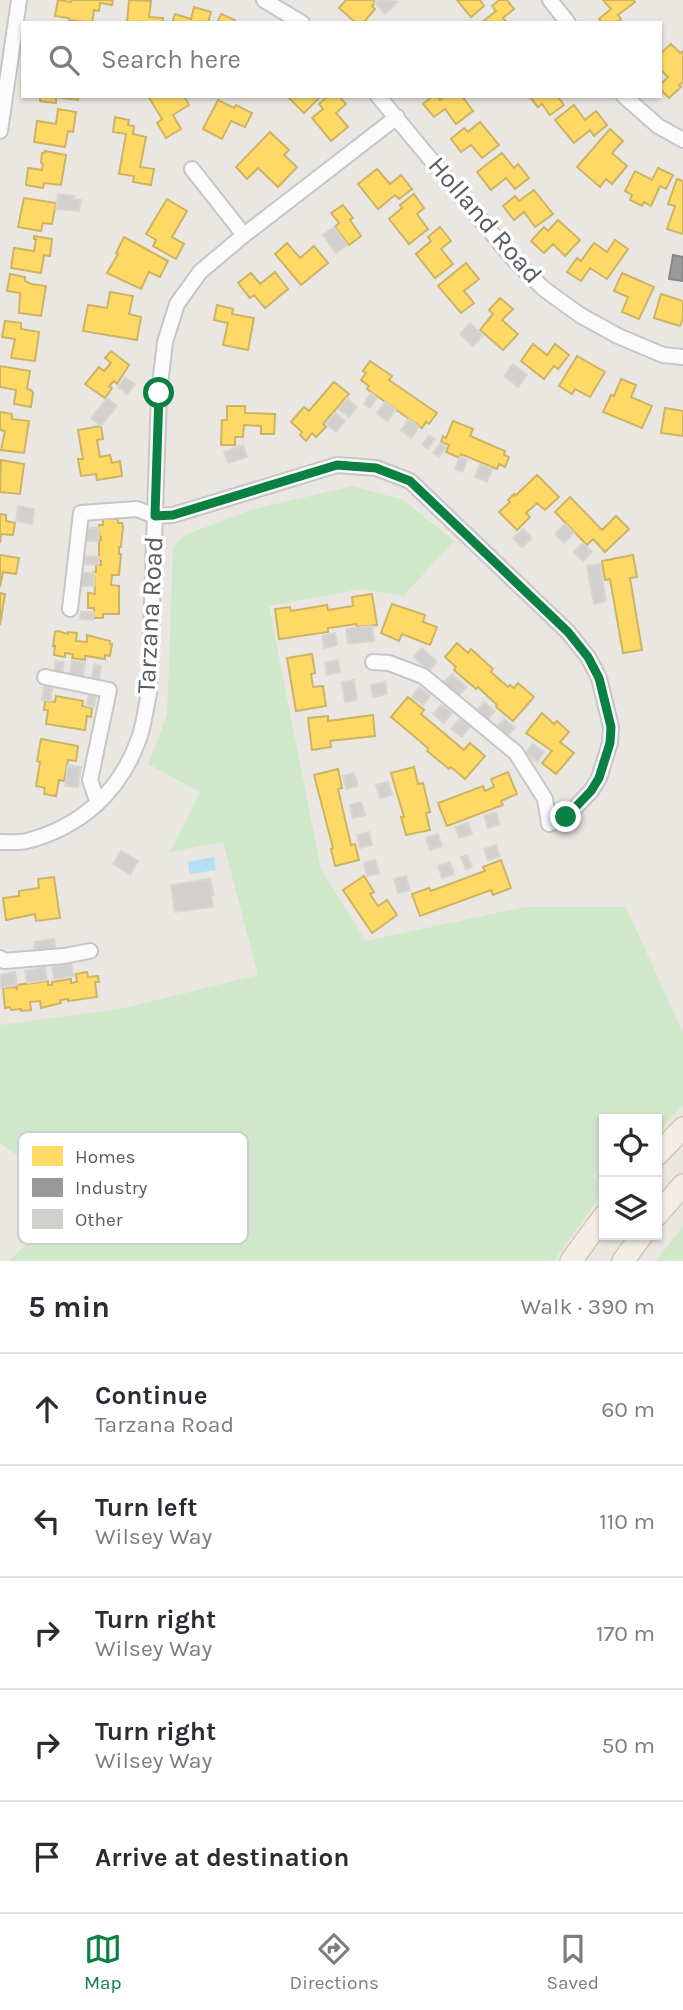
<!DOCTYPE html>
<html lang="en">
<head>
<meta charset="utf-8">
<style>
  body { margin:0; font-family:Karla,sans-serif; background:#f7f7f7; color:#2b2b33 }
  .controls { position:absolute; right:21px; bottom:21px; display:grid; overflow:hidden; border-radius:0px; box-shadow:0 2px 5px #0004 }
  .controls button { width:63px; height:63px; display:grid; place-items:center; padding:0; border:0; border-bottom:2px solid #e1e1e2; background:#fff; color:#2b2b33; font:35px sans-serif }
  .stop { position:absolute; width:21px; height:21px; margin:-16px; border:5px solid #0b8043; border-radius:50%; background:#fff }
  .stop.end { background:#0b8043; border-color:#fff; box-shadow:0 2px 7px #0008 }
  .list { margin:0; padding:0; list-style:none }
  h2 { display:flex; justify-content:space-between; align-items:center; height:91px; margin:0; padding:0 28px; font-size:30px }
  h2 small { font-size:23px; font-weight:400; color:#7c7c81 }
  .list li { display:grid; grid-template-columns:46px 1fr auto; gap:21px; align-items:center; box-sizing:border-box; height:112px; padding:0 28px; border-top:2px solid #e1e1e2 }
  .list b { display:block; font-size:26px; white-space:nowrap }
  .list p { margin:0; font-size:23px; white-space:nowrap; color:#7c7c81 }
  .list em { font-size:23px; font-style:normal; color:#7c7c81 }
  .icon { flex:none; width:38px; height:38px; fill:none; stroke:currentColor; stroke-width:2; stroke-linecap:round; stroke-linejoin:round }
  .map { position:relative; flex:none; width:683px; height:1261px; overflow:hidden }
  .search { position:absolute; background:#fff; box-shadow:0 2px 5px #0004; left:21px; right:21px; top:21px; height:77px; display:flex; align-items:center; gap:18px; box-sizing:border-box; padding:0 24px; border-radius:0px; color:#7c7c81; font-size:26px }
  .sheet { height:651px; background:#fff }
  nav { display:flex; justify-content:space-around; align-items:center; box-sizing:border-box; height:98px; border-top:2px solid #e1e1e2; background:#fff; font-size:19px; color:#7c7c81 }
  nav a { display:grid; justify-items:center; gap:4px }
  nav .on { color:#0b8043 }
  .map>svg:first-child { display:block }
</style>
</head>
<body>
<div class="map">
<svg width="683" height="1261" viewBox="0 0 683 1261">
  <rect width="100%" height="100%" fill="#eae7e2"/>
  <!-- green -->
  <path fill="#d0e8ca" d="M 352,486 L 404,500 L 454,541 L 403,596 L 362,589 L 269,606 L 321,869 L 366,941 L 524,907 L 626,907 L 683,1033 L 683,1106 L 657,1133 L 657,1119 L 604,1119 L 604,1191 L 554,1261 L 9,1261 L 29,1241 L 40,1199 L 21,1158 L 0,1143 L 0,1025 L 120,1009 L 258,975 L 223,842 L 170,852 L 200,792 L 148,764 L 167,715 L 173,548 L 183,536 L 250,510 Z
    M 683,1226 L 683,1261 L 656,1261 Z"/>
  <!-- water -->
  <path fill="#b3e0f6" d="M 214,857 L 216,870 L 190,874 L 188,862 Z"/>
  <!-- homes -->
  <path fill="#ffd966" stroke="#cdb464" stroke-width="2" d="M 58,0 L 71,2 L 72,0 L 113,0 L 112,5 L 100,3 L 99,11 L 94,10 L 92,23 L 69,20 L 69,18 L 55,16 Z
    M 129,0 L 151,1 L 149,17 L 163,18 L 163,23 L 127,23 Z
    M 346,0 L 373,0 L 375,2 L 372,6 L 375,9 L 363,23 L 356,23 L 339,8 Z
    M 457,0 L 480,0 L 484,6 L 471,17 Z
    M 499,0 L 507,0 L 514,9 L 503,18 L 507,23 L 481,23 L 496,11 L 492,6 Z
    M 603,0 L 633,0 L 635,2 L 618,15 L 621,19 L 616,23 L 602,23 L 599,19 L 611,9 Z
    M 194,7 L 211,12 L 208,23 L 172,23 L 175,14 L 191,19 Z
    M 221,14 L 235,20 L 234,23 L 217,23 Z
    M 671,44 L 680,53 L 683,51 L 683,82 L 679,85 L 681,87 L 669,98 L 660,89 L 660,85 L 668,77 L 660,69 L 660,54 Z
    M 40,96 L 79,96 L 78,100 L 56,97 L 56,103 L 40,101 Z
    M 148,96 L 184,96 L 189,105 L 173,115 L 181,129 L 166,138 L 157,123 L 162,119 Z
    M 287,96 L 321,96 L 304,113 Z
    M 328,96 L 339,96 L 346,104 L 336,113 L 348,127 L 331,141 L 312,118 L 323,109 L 319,104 Z
    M 433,96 L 437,96 L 440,100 L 445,96 L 462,96 L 473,111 L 456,124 L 445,109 L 434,117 L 423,104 Z
    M 529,96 L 557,96 L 564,105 L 550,115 L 542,104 L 538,107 Z
    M 218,100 L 234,108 L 236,105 L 252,113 L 245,127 L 231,121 L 222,139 L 203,129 Z
    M 574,105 L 585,120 L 596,111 L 607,125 L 594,136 L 590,130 L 574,143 L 555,120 Z
    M 58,109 L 76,112 L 73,132 L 68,131 L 65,147 L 34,142 L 37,121 L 56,124 Z
    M 115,117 L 129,120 L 128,125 L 134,126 L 133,134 L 146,137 L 140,167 L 154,169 L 151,185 L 133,182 L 134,176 L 119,174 L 126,134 L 113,132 Z
    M 480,122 L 499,145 L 482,158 L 471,145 L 461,152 L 451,139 L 464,128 L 468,132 Z
    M 610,129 L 623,141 L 612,153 L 627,166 L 612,184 L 606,179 L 600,187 L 577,167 Z
    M 270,132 L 289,150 L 284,155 L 297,167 L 278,187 L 258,168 L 247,179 L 236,167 Z
    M 45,151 L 66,155 L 61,185 L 44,183 L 43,188 L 26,185 L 28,168 L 42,170 L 43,164 L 41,163 L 42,153 L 44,153 Z
    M 502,153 L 514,168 L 518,164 L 529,178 L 515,189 L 506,178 L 491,190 L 477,172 Z
    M 658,168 L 673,175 L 666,189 L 660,186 L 651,206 L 644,202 L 642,206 L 630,200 L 632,195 L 625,191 L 635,171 L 652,180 Z
    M 377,169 L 390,184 L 401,175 L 412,189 L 399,199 L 395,195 L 378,209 L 358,184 Z
    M 677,179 L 683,181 L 683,234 L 667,229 L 675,206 L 668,204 Z
    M 534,190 L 553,214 L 535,227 L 524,212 L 514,220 L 503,206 L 515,196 L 519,201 Z
    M 414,194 L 424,208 L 417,214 L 428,229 L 409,244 L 389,219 L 402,208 L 400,205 Z
    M 24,198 L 56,203 L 52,224 L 43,223 L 41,231 L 18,227 Z
    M 167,199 L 187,211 L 172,237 L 184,244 L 176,259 L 153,246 L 156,240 L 146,234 Z
    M 343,205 L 353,218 L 350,220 L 361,236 L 349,245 L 335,227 L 339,223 L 331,213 Z
    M 558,220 L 580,240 L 565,256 L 553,244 L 544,253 L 531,241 L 544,227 L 548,231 Z
    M 440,227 L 451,241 L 441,249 L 453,264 L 435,278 L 416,254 L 431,241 L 428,237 Z
    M 34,236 L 52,239 L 50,256 L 44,255 L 41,273 L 11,268 L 14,248 L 34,251 L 36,239 L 34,239 Z
    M 124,237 L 168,261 L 160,277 L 149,272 L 141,289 L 107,273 L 118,254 L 116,253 Z
    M 615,240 L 628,249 L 607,279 L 590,268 L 581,281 L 567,272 L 577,258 L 581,261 L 594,243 L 607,252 Z
    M 287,243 L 300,258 L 314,246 L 328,263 L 301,285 L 275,254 Z
    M 466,263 L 479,279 L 464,291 L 474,303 L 461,313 L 438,286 Z
    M 275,272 L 288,289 L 265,308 L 254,295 L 250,298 L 238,283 L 251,273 L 260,284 Z
    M 622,273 L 654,287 L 639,319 L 622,312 L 628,297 L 614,291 Z
    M 10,274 L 25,277 L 25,281 L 31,284 L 46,286 L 41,316 L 19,313 L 20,293 L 7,291 Z
    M 110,292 L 133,296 L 129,314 L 141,317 L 137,340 L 83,331 L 88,305 L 107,308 Z
    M 661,294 L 683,301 L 683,318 L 680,326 L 654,318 Z
    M 500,298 L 513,309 L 502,320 L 518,334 L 503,350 L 480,330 L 493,314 L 489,310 Z
    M 217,305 L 233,309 L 232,314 L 254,318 L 248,350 L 223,345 L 228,323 L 214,320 Z
    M 5,321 L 21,323 L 21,329 L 39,332 L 35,361 L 11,358 L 15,339 L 2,337 Z
    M 533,344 L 547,355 L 555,344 L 569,355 L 558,369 L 554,366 L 544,379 L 521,361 Z
    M 111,351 L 129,365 L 117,384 L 114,381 L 109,386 L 112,388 L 105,398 L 85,384 L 99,367 L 104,371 L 111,363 L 105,358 Z
    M 577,356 L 605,372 L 590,397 L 575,389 L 572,394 L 559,386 Z
    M 370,361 L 392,376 L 389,380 L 437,413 L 429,424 L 426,422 L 422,428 L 367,389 L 369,386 L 361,380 L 366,373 L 363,371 Z
    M 0,366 L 30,371 L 27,389 L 31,390 L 33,393 L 31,407 L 14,404 L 16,390 L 0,387 Z
    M 621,379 L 636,385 L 631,397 L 652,406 L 642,428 L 603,412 L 611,395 L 614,396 Z
    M 334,382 L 349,394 L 323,424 L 326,427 L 316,437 L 312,433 L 306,441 L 300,435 L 302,432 L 291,422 L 304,407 L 309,411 Z
    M 227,406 L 245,406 L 245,413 L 275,414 L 274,434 L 261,434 L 261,426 L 244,425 L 243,437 L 235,437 L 235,445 L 221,445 L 222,420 L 227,420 Z
    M 665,408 L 683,411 L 683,436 L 661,433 Z
    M 0,412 L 12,414 L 12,419 L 29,421 L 24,453 L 1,450 L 5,431 L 0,430 Z
    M 453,421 L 473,429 L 470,436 L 505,451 L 504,455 L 509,457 L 505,467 L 499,464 L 497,469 L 461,454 L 460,458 L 446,452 L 449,445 L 441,442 L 443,436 L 446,438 Z
    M 101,426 L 103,439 L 97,440 L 100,457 L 110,455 L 112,463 L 120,461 L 122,476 L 97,480 L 96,474 L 81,476 L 78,459 L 83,459 L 78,430 Z
    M 1,460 L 24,464 L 20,494 L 0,492 Z
    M 537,475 L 559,497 L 545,510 L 537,503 L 526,513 L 530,517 L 517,530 L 499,512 L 510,502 L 508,500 L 514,494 L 515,496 Z
    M 570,497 L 602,530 L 616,516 L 629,529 L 605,552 L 593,539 L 587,545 L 555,512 Z
    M 0,514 L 6,515 L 6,521 L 15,523 L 13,535 L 1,534 L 0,543 Z
    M 103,519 L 118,519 L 118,523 L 122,523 L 123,527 L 121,547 L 119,547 L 119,554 L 121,554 L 119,575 L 112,575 L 111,585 L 119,586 L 119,614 L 103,614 L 103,618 L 94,618 L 94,608 L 88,608 L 88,593 L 95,594 L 94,572 L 96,572 L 96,565 L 101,565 L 101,561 L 99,561 L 99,540 L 101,540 L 101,537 L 99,537 L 99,525 L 103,525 Z
    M 0,555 L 19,558 L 16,574 L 3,572 L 0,587 Z
    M 633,555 L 637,577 L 630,578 L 642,650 L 623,653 L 610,579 L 605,580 L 602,561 Z
    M 0,593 L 5,594 L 0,625 Z
    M 372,594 L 377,625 L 357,627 L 356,624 L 328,628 L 328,632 L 279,639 L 275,609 L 290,607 L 291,611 L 327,605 L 328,610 L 353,606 L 352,597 Z
    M 392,604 L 425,615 L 423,622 L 437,627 L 430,645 L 402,634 L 399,641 L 381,633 Z
    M 58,631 L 68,634 L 68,632 L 77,633 L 76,641 L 87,642 L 87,635 L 110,641 L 110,644 L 112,644 L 110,656 L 105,655 L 105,659 L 85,656 L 85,660 L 72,658 L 73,654 L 65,653 L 65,657 L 54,655 L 55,646 L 53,646 L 55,632 Z
    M 457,643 L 468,653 L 471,649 L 493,669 L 491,672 L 508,687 L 510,685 L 514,688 L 518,683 L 534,697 L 513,721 L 496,707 L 497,705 L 478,687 L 476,689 L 454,670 L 456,667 L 445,657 Z
    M 312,654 L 315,673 L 311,674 L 313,687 L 323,686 L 326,706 L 296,711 L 287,658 Z
    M 56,696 L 83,701 L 82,706 L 92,708 L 91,717 L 87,716 L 85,730 L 46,724 L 48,710 L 44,710 L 45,701 L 55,702 Z
    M 408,697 L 424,710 L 421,714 L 464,750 L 470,743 L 485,756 L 465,779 L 451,767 L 449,769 L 427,751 L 428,748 L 391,717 Z
    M 542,713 L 554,724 L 557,721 L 569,732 L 560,742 L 574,753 L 556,774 L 542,763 L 552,751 L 526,733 Z
    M 373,715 L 375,736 L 330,741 L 331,747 L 312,750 L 308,718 L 328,716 L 328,721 Z
    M 41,739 L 78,746 L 76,761 L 68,760 L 64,781 L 59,780 L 56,796 L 44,794 L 45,788 L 36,786 L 40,762 L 37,761 Z
    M 414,767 L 418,784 L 423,783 L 430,812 L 426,813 L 430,830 L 406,835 L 401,817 L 404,817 L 391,773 Z
    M 338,769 L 342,788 L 338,789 L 351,845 L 355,844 L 359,860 L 335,866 L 331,849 L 333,848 L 314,775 Z
    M 508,772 L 517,794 L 501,801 L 503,805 L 447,826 L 438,803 L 483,786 L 485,791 L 494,787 L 491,779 Z
    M 501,860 L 511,888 L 493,895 L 491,890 L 420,916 L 412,894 L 429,888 L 431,891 L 485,871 L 483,867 Z
    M 364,876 L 374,892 L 370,894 L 378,906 L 387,900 L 397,915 L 372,933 L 343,890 Z
    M 54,877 L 60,918 L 36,921 L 35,914 L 6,920 L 3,898 L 19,896 L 19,891 L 39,888 L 38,879 Z
    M 87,972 L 88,977 L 98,976 L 99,982 L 95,982 L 97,997 L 68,1001 L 68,999 L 60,1000 L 61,1003 L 41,1008 L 40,1001 L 30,1002 L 31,1010 L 21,1011 L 21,1009 L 11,1010 L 10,1007 L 5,1008 L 3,988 L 15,987 L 17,989 L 17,985 L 48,981 L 48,985 L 52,985 L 52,982 L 71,979 L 71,983 L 77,982 L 76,974 Z"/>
  <!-- industry -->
  <path fill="#999" stroke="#858788" stroke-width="2" d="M 673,255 L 683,257 L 683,281 L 669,279 Z"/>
  <!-- building -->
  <path fill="#d2d0cd" stroke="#d9d6d1" stroke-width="2" d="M 379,0 L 395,0 L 398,2 L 385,14 L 375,3 Z
    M 58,194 L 75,196 L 74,199 L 81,200 L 79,211 L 56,209 Z
    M 334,227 L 347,245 L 336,253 L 323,235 Z
    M 470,323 L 483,335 L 473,346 L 460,334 Z
    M 513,364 L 527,375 L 518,387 L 504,376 Z
    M 125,377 L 135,384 L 127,394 L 118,387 Z
    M 371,393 L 377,398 L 370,408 L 364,404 Z
    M 107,398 L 117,406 L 101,426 L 91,418 Z
    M 347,398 L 357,407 L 349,417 L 339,409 Z
    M 385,402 L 396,410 L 387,421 L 377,413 Z
    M 335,413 L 345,421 L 336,432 L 326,424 Z
    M 409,419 L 419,427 L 411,438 L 401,430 Z
    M 429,435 L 435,439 L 428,449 L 422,445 Z
    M 441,443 L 446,447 L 439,457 L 433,453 Z
    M 243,445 L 247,457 L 228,463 L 224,452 Z
    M 460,457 L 467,460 L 462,472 L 455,469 Z
    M 480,464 L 492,469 L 487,482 L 475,477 Z
    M 18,506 L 34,509 L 32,524 L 16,521 Z
    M 565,524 L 574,533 L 564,543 L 555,534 Z
    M 86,528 L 99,528 L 98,541 L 85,541 Z
    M 523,529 L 532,538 L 522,547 L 513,538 Z
    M 583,543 L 592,552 L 583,561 L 574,552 Z
    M 85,556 L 99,557 L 98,565 L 85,564 Z
    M 600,564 L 606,601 L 594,604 L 587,566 Z
    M 81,573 L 94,573 L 94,586 L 81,586 Z
    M 81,612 L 94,612 L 93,620 L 80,619 Z
    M 372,626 L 374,641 L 348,644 L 346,629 Z
    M 335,633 L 337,645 L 324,648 L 322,636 Z
    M 422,648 L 437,662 L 429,671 L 414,657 Z
    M 338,660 L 340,672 L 327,675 L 325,663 Z
    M 56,661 L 64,662 L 62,675 L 54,674 Z
    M 72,661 L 85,663 L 83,676 L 70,674 Z
    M 94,664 L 101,666 L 99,679 L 92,677 Z
    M 452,674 L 466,687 L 458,696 L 443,683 Z
    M 354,680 L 357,700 L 345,702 L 342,682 Z
    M 385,682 L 387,694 L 373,697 L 371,685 Z
    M 44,687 L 52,688 L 50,701 L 42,700 Z
    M 419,687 L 430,696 L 423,705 L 412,697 Z
    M 89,693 L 96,694 L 94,707 L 87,706 Z
    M 484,702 L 495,711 L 487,720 L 476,712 Z
    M 441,705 L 452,713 L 444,723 L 433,714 Z
    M 459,719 L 470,727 L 462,737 L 451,729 Z
    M 504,719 L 515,727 L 507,737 L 496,728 Z
    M 533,744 L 544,752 L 537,762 L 526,753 Z
    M 68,765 L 81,767 L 78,787 L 65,786 Z
    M 354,773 L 358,786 L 346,789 L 343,776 Z
    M 388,782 L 392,795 L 380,798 L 376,785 Z
    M 361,802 L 365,815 L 353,818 L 350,805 Z
    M 496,812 L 500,824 L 488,828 L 484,816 Z
    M 468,823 L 472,834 L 459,838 L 455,827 Z
    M 369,832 L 372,845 L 360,848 L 357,835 Z
    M 438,834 L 442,846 L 430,850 L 426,838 Z
    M 496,845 L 500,856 L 488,860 L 484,849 Z
    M 121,851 L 138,861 L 130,874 L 113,864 Z
    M 467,855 L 472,867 L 466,869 L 461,857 Z
    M 375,860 L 379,873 L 367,876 L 364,863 Z
    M 450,862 L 454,874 L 442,878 L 438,866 Z
    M 406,876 L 410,890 L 398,893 L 394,879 Z
    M 210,879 L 214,895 L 211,896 L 213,907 L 175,912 L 171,885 Z
    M 54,939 L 56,952 L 36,955 L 34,942 Z
    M 71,964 L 74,976 L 54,979 L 52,967 Z
    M 45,967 L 47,980 L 27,983 L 25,971 Z
    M 15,972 L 17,985 L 0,988 L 0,975 Z"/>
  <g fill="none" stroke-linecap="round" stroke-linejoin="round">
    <defs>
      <path id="street" d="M 264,0 L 302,23
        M 550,0 L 568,23
        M 378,96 L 515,261 L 544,289 L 580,315 L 618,336 L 663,355 L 683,357
        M 624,96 L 658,126 L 683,140
        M 0,131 L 19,0
        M 192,169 L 244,235
        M 70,609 L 81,513 L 137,509 L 155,516 L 173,515 L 337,465 L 376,468 L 410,481 L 568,632 L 588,657 L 599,678 L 611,727 L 610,743 L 599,778 L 591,791 L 566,817 L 549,824 L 545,799 L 516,753 L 423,676 L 389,663 L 373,662
        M 45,677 L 109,690 L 90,780 L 98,803
        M 0,842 C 9,842 19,843 27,841 C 80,827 119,793 138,741 C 144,727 145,710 149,694 L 159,393 L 165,342 L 177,304 L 200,272 L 244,235 L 397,117
        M 0,958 L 4,961 L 64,956 L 90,951"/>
      <path id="primary" d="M 657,1155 L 683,1128
        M 657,1215 L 683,1185
        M 571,1261 L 604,1216
        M 623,1261 L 642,1235"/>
    </defs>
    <!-- street casing -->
    <use href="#street" stroke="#c7c6c6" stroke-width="18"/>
    <!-- primary casing -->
    <use href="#primary" stroke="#d4c5ad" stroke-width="24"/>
    <!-- street -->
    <use href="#street" stroke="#fcfbfb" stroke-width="14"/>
    <!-- primary -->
    <use href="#primary" stroke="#f2eee5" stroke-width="21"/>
  </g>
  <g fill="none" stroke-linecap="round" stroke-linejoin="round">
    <!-- route -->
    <path stroke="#0b8043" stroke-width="9" d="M 159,393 L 155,516 L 173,515 L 337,465 L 376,468 L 410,481 L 568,632 L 588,657 L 599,678 L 611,727 L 610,743 L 599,778 L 591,791 L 566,817"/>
  </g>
  <g text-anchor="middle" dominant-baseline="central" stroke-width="7" stroke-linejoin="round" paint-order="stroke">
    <!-- street labels -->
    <g font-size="26" fill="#575c61" stroke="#fff">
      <text transform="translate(485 220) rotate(49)">Holland Road</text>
      <text transform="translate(150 615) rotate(-87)">Tarzana Road</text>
    </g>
  </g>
  <!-- legend -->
  <rect x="18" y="1132" width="230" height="112" rx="10" fill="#fff" stroke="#cdced0" stroke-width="2"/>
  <rect x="32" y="1146" width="31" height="20" fill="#ffd966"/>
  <rect x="32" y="1178" width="31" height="19" fill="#999"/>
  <rect x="32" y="1209" width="31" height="20" fill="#d2d0cd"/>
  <g font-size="19" fill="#575c61">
    <text x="75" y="1163">Homes</text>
    <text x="75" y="1194">Industry</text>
    <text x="75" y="1226">Other</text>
  </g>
</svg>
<div class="controls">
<button><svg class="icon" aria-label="locate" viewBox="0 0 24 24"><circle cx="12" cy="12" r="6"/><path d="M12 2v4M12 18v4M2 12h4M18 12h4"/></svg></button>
<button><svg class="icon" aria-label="layers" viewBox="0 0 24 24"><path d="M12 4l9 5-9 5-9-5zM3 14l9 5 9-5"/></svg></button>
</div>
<div class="stop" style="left:159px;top:393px"></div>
<div class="stop end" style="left:566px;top:817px"></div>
<div class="search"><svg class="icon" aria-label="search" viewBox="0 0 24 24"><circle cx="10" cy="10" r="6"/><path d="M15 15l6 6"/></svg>Search here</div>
</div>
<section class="sheet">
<h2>5 min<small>Walk · 390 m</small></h2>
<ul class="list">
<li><svg class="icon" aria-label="ahead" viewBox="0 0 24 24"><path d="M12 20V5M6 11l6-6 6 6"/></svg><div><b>Continue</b><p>Tarzana Road</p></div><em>60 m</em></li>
<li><svg class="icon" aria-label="left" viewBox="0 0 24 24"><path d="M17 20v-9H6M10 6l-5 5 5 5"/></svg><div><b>Turn left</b><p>Wilsey Way</p></div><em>110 m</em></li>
<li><svg class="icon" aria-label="right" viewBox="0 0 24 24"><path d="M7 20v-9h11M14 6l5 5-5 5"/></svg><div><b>Turn right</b><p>Wilsey Way</p></div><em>170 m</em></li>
<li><svg class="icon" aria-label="right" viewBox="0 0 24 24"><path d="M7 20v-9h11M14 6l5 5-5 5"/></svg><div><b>Turn right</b><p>Wilsey Way</p></div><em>50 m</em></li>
<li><svg class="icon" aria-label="arrive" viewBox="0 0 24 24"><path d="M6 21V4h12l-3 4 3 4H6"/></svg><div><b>Arrive at destination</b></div></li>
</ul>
</section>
<nav>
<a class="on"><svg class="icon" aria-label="map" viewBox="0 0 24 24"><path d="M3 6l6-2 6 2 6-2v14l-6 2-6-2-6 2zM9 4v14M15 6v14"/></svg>Map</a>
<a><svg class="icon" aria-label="directions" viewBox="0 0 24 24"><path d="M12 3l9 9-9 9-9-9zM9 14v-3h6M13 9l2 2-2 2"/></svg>Directions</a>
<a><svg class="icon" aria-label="saved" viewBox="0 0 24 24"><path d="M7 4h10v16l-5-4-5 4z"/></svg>Saved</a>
</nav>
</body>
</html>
